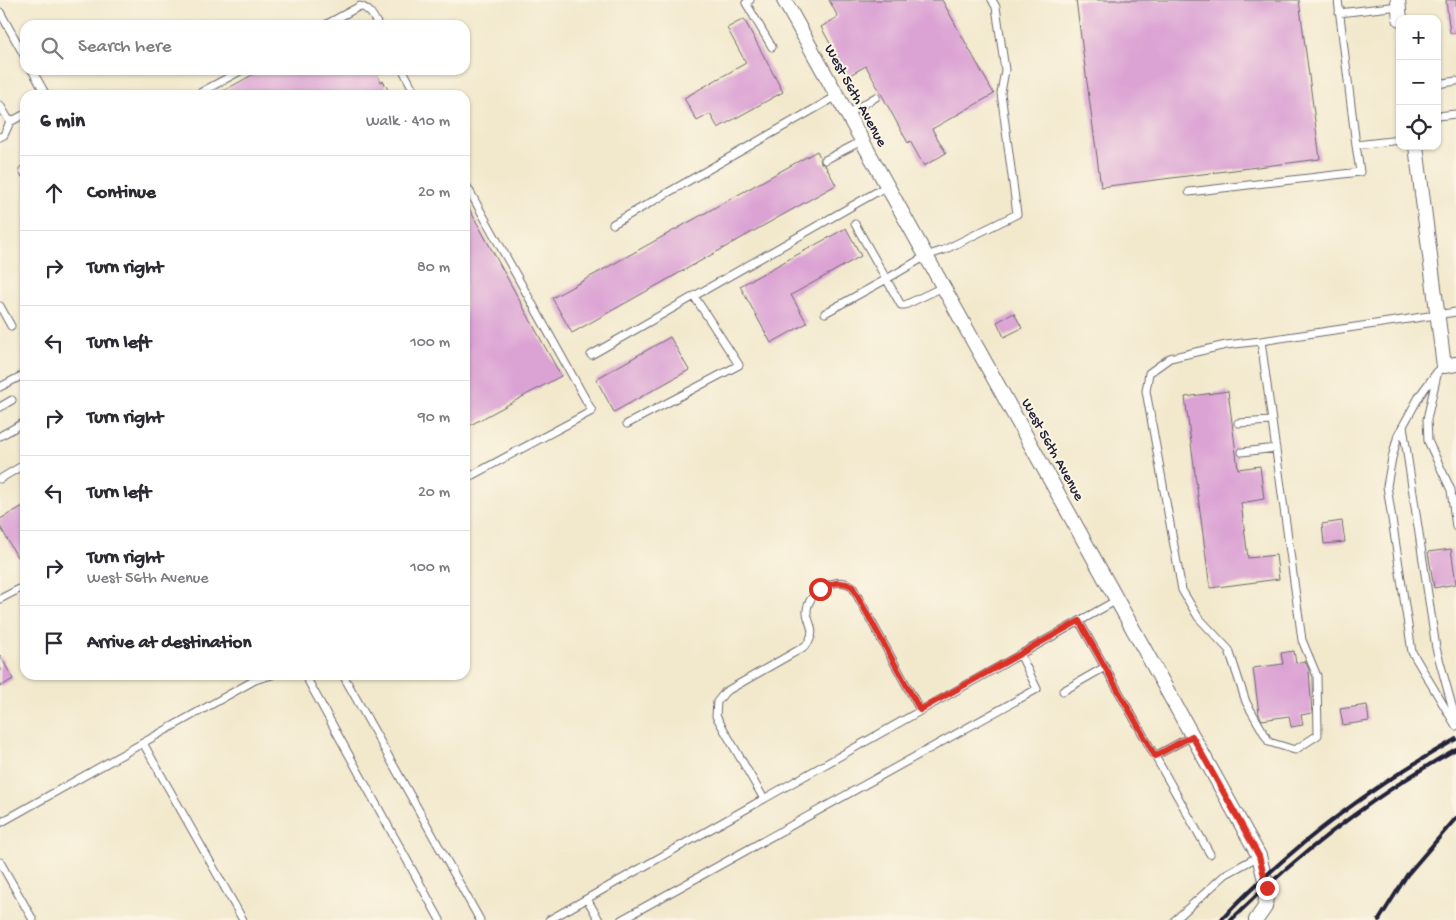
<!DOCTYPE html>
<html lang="en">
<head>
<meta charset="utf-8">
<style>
  body { margin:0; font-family:"Gochi Hand",sans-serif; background:#f2f2f3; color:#2b2b33 }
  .controls { position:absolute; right:15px; top:15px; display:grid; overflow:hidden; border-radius:10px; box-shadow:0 1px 4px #0004 }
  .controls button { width:45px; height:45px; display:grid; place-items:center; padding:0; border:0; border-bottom:1px solid #e1e1e2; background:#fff; color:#2b2b33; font:25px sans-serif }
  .stop { position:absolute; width:15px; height:15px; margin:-11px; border:4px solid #d93025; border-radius:50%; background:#fff }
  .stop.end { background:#d93025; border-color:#fff; box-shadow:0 1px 5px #0008 }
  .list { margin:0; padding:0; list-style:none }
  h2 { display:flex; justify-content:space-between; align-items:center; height:65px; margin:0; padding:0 20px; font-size:21px }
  h2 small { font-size:16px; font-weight:400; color:#7c7c81 }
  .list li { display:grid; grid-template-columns:32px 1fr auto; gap:15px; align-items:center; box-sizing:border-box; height:75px; padding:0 20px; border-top:1px solid #e1e1e2 }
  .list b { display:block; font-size:19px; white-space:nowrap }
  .list p { margin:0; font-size:16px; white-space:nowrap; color:#7c7c81 }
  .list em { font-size:16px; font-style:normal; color:#7c7c81 }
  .icon { flex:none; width:28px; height:28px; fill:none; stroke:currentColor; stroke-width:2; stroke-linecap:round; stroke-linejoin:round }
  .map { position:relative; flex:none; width:1456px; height:920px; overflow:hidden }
  .search { position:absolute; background:#fff; box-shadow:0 1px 4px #0004; left:20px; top:20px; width:450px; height:55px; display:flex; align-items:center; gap:12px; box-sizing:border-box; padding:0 18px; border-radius:15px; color:#7c7c81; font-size:19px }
  .panel { position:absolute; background:#fff; box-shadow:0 1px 4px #0004; left:20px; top:90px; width:450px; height:590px; border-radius:15px }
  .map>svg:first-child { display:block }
</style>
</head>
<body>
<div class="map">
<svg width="1456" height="920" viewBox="0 0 1456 920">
  <rect width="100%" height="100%" fill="#fcf5e5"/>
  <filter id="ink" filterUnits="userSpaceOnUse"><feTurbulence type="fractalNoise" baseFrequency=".02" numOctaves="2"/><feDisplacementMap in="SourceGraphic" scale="10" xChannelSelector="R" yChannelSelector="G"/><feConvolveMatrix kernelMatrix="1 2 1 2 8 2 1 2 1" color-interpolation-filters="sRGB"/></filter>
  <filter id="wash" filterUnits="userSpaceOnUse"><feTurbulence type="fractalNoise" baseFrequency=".0096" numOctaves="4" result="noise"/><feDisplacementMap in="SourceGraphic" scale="20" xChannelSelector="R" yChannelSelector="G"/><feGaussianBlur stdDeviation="1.12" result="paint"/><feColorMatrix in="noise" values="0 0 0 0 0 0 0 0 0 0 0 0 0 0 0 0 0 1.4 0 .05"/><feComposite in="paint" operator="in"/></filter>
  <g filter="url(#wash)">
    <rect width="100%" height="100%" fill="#f2e9cd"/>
    <g id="blocks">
      <!-- building -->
      <path fill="#dba3d4" d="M 829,0 L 942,0 L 994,94 L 932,129 L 946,153 L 924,166 L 910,141 L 908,143 L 866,66 L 848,76 L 821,27 L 838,17 Z
        M 1076,0 L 1299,0 L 1320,159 L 1101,187 Z
        M 1446,0 L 1456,0 L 1456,33 L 1450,33 Z
        M 744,19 L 783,92 L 718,128 L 710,114 L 697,121 L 684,98 L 746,63 L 727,28 Z
        M 261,70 L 375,70 L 381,82 L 383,81 L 391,95 L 216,95 Z
        M 817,151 L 820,157 L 821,163 L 825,165 L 836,185 L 572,333 L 552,298 Z
        M 465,201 L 561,376 L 465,428 Z
        M 846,228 L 861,256 L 791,295 L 807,323 L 771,343 L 740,286 Z
        M 1014,313 L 1022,328 L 1004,337 L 997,322 Z
        M 670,337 L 689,370 L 614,412 L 596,379 Z
        M 1228,391 L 1238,469 L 1260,466 L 1264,499 L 1241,503 L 1248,558 L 1276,555 L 1279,579 L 1210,588 L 1185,397 Z
        M 25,505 L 25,553 L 17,557 L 0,526 L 0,519 Z
        M 1342,521 L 1345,542 L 1324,544 L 1322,524 Z
        M 1451,549 L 1456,584 L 1434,588 L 1428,552 Z
        M 1294,651 L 1296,663 L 1305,661 L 1309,670 L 1312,713 L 1301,715 L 1303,725 L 1291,727 L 1289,716 L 1262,720 L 1259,714 L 1253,668 L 1283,664 L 1281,653 Z
        M 0,655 L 13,679 L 0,687 Z
        M 1367,705 L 1369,721 L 1343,725 L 1340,709 Z"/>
    </g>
  </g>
  <g filter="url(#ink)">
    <use href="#blocks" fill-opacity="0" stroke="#6b686e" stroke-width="1"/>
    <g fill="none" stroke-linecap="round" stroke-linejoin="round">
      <defs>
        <path id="service" d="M 750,0 L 746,3 L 772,47
          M 1338,0 L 1356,145 L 1400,140
          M 0,12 L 25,57
          M 1339,13 L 1399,6
          M 325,25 L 360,6 C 370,9 373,16 378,25
          M 32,70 L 46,95
          M 403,70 L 416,95
          M 1437,84 L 1456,81
          M 196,95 L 242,70
          M 0,105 L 10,122
          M 847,114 L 876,97
          M 1437,116 L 1456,114
          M 0,137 L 4,135 L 10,122 L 25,114
          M 825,160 L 862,141
          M 23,170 L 25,174
          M 465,183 L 592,411 L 465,479
          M 1189,192 L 1360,172 L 1356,145
          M 613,224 L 837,96
          M 855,224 L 901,305 L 905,305 L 943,287
          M 0,306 L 11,326
          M 825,313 L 885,280 L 926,256 L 944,250 L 1017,214 L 1001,93 L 1005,70 L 996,7 L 992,0
          M 1261,341 L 1226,345 L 1170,358 L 1149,373 L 1146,391 L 1182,590 L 1198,617 L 1229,650 L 1246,702 L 1269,742 L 1295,750 L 1318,735 L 1317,676 L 1302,640 L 1261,341 L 1456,312
          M 591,355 L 887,186
          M 1444,366 L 1437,372 L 1420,395 L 1398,435 L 1392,458 L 1387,486 L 1412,652 L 1456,726
          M 1437,375 L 1427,419 L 1428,441 L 1451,490 L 1456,527
          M 0,387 L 25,374
          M 0,407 L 12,400
          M 1238,423 L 1272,421
          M 627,424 L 739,365 L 694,296
          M 1403,426 L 1436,648 L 1456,720
          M 0,436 L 25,422
          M 1242,452 L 1276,448
          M 0,479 L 25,464
          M 0,599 L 25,586
          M 1079,621 L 1210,854
          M 305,675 L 440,920
          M 343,675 L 480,920
          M 1063,691 L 1105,667
          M 143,743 L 243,920
          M 1155,756 L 1192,736
          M 764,799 L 716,716 L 717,702 L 725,692 L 802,648 C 805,646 809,643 810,639 C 815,630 808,622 807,613 C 806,601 817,590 827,586 C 837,581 843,581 852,586 L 920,710
          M 0,823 L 255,680 L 272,675
          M 0,862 L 33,920
          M 587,899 L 599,920
          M 549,920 L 1117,600
          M 621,920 L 1037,689 L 1020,654
          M 1175,920 L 1226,874 L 1259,856"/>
        <path id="minor" d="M 784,0 L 1259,856 L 1267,888 L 1265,907 L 1256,920
          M 1398,0 L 1400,19
          M 1416,146 L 1444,366 L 1456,364"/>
      </defs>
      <!-- service casing -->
      <use href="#service" stroke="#6b686e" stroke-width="9"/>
      <!-- minor casing -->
      <use href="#minor" stroke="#6b686e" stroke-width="16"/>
      <!-- service -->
      <use href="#service" stroke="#fff" stroke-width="7"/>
      <!-- minor -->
      <use href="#minor" stroke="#fff" stroke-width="14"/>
      <!-- rail -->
      <path stroke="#22223b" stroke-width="4" d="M 1221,920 C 1289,848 1369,788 1456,739
        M 1231,920 C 1299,853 1373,796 1456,749
        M 1379,920 L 1407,875 L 1456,818"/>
    </g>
  </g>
  <g fill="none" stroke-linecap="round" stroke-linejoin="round" filter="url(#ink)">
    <!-- route -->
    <path stroke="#d93025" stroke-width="6" d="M 820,589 C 832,583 840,580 852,586 L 920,710 L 1079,621 L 1155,756 L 1192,736 L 1259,856 L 1267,888"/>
  </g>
  <g text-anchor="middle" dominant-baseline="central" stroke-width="4" stroke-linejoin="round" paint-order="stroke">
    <!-- street labels -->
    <g font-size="15" fill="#22223b" stroke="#fcf5e5">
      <text transform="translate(855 96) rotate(61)">West 56th Avenue</text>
      <text transform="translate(1052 450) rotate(61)">West 56th Avenue</text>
    </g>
  </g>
</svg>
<div class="controls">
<button>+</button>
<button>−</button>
<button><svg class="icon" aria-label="locate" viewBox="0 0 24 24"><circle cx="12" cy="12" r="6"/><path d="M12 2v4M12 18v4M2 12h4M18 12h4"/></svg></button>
</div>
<div class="stop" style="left:820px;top:589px"></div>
<div class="stop end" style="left:1267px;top:888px"></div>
<div class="search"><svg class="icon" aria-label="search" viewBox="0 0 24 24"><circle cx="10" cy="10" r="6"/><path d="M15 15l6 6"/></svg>Search here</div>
<section class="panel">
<h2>6 min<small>Walk · 410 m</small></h2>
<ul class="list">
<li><svg class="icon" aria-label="ahead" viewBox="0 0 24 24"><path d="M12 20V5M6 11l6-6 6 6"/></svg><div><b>Continue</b></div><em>20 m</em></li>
<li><svg class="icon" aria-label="right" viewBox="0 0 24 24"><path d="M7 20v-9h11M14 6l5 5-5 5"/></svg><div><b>Turn right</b></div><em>80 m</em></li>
<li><svg class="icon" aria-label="left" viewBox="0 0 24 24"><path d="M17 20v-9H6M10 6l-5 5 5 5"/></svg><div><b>Turn left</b></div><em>100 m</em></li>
<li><svg class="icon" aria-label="right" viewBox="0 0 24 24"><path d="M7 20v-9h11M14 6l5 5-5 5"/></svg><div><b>Turn right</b></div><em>90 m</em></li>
<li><svg class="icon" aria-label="left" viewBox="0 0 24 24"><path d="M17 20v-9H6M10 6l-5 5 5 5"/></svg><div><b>Turn left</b></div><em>20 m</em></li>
<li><svg class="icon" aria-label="right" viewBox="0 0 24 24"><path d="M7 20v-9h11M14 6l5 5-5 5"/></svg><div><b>Turn right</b><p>West 56th Avenue</p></div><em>100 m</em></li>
<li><svg class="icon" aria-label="arrive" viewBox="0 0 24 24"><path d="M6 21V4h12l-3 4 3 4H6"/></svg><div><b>Arrive at destination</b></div></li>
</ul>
</section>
</div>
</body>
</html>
